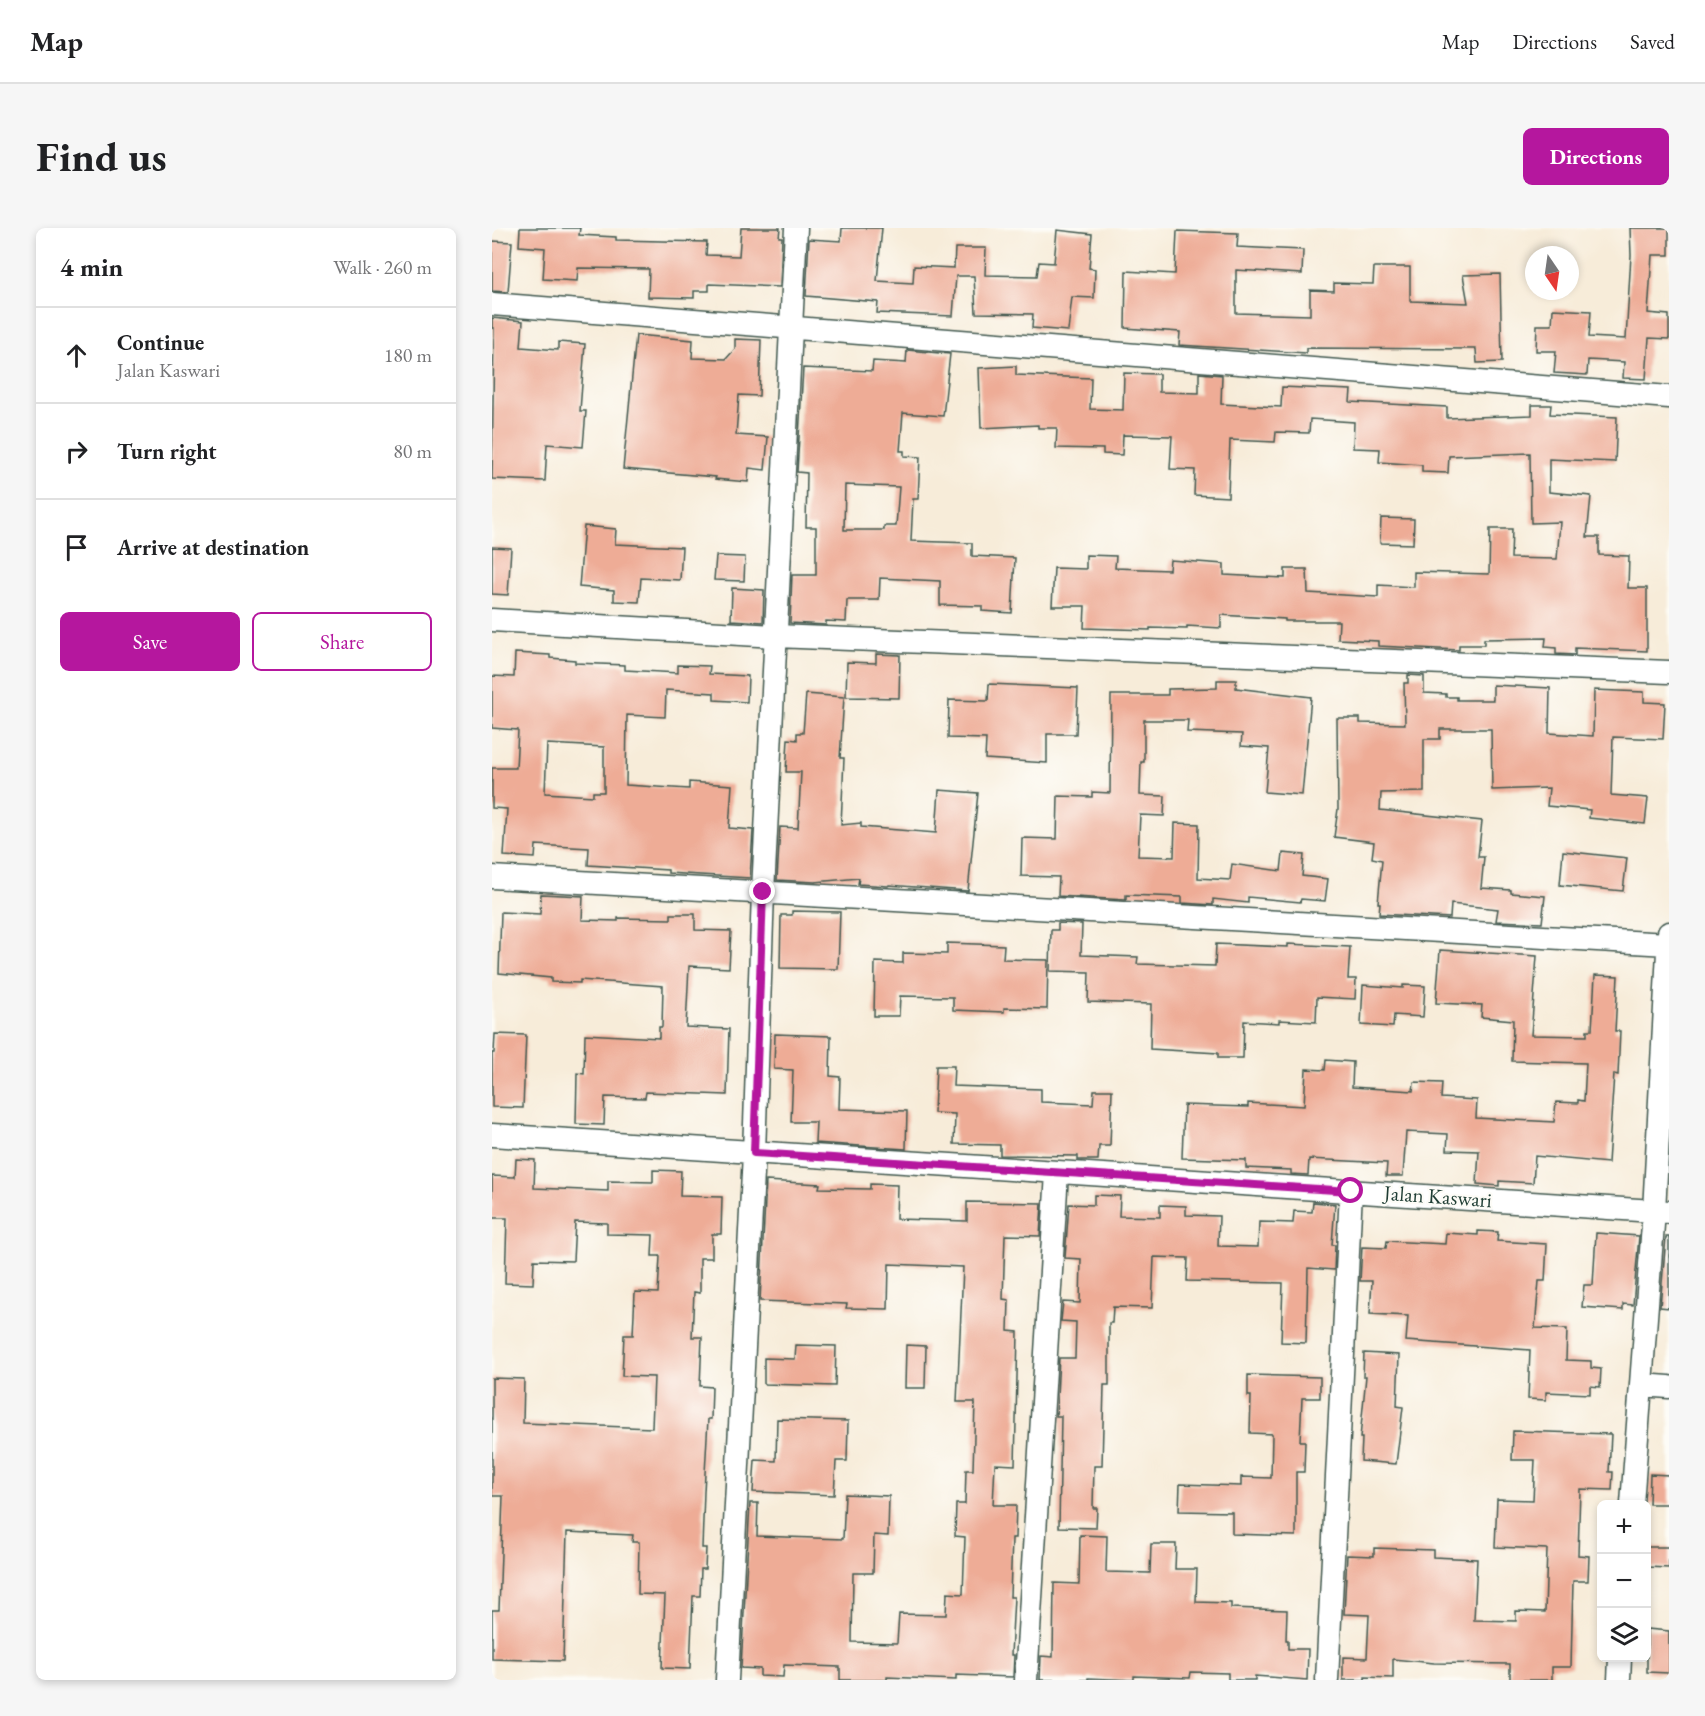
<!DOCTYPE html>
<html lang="en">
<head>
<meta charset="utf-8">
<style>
  body { margin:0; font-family:"EB Garamond",serif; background:#f6f6f6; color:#202124 }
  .controls { position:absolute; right:18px; bottom:18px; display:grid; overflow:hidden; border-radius:9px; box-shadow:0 3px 9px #0003 }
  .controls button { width:54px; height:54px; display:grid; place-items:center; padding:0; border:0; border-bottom:2px solid #e0e0e0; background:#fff; color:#202124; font:30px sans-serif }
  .compass { position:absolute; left:1033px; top:18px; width:54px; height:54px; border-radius:50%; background:#fff; box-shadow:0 3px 9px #0003; rotate:167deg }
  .stop { position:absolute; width:18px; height:18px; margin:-14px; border:4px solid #b5179e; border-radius:50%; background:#fff }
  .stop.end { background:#b5179e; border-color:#fff; box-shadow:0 2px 6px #0008 }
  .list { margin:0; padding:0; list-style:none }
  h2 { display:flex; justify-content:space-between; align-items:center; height:78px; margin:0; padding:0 24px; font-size:26px }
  h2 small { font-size:20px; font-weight:400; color:#757577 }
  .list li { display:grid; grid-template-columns:39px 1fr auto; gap:18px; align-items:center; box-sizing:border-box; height:96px; padding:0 24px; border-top:2px solid #e0e0e0 }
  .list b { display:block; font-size:22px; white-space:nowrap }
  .list p { margin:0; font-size:20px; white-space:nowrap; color:#757577 }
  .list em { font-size:20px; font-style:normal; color:#757577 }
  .actions { display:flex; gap:12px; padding:18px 24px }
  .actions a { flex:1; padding:14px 0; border:2px solid #b5179e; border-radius:9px; text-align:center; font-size:21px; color:#b5179e }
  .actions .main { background:#b5179e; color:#fff }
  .icon { flex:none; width:33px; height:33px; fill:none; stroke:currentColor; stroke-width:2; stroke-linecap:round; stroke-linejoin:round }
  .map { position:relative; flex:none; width:1177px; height:1452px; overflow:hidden; border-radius:9px }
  header { display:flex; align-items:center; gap:36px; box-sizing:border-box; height:84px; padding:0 30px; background:#fff; border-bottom:2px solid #e0e0e0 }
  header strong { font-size:28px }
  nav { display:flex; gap:33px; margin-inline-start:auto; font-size:21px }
  .intro { display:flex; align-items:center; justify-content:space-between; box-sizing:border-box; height:144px; padding:0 36px }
  h1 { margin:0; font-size:42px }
  .button { padding:15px 27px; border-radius:9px; background:#b5179e; color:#fff; font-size:21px; font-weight:700 }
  main { display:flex; gap:36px; padding:0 36px }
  aside { flex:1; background:#fff; border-radius:9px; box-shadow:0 3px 9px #0003 }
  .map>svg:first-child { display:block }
</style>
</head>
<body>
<header>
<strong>Map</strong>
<nav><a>Map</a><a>Directions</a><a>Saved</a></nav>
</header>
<div class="intro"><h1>Find us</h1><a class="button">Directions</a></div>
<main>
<aside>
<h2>4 min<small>Walk · 260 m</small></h2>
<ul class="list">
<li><svg class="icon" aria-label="ahead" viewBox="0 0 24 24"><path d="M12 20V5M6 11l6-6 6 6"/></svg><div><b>Continue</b><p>Jalan Kaswari</p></div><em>180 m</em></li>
<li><svg class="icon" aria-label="right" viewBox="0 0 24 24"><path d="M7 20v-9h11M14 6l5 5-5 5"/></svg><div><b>Turn right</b></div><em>80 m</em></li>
<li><svg class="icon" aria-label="arrive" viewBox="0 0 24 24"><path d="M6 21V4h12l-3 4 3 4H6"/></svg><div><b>Arrive at destination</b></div></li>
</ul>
<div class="actions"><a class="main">Save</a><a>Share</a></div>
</aside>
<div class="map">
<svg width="1177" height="1452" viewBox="0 0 1177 1452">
  <rect width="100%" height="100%" fill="#fdfcf7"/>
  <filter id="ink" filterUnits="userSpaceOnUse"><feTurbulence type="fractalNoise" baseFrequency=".0167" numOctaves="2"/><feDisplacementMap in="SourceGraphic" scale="12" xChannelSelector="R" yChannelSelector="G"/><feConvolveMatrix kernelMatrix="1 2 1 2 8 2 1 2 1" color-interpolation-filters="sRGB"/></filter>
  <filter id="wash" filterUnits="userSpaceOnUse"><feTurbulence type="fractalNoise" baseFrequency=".008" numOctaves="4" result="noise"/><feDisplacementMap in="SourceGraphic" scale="24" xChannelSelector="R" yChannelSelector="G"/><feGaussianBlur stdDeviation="1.35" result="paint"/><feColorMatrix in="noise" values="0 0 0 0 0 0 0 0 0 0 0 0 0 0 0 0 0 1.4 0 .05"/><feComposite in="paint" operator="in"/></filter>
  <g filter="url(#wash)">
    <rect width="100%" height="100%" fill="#f7ecd9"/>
    <g id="blocks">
      <!-- building -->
      <path fill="#eeac96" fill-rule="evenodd" d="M 28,0 L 88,0 L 87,7 L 124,9 L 124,12 L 215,14 L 214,27 L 247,28 L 249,0 L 288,0 L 287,9 L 290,9 L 288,59 L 217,56 L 217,63 L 202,63 L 202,70 L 156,69 L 157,41 L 86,40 L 85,53 L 51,51 L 53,20 L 27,18 Z
        M 350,0 L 390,0 L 385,53 L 421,55 L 422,38 L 462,40 L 463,20 L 494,20 L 493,47 L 545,48 L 547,34 L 562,35 L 565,2 L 600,6 L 597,40 L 603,41 L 602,70 L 580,69 L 576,103 L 540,100 L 541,86 L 484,85 L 482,48 L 464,48 L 461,88 L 385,85 L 386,74 L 314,68 L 317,11 L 349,13 Z
        M 1138,0 L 1177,0 L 1177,27 L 1160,27 L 1156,85 L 1177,87 L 1177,111 L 1157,110 L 1154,151 L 1131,150 L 1132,134 L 1096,132 L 1095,147 L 1062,145 L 1064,123 L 1044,123 L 1045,97 L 1060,97 L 1061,81 L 1099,83 L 1097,109 L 1134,111 L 1139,27 Z
        M 685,3 L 746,5 L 745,19 L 811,22 L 810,46 L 744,42 L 744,85 L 818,87 L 818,62 L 842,63 L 842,55 L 881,56 L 882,39 L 918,39 L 918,73 L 976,75 L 971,47 L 1008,46 L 1010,134 L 985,135 L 984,121 L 814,120 L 814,125 L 687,117 L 688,104 L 633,100 L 634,43 L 683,46 Z
        M 0,13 L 20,14 L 16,64 L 0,63 Z
        M 0,90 L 31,93 L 29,119 L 66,122 L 66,114 L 93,116 L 88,183 L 94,183 L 91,219 L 55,216 L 53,253 L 0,251 L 2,100 L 0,100 Z
        M 144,107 L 201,112 L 200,130 L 234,131 L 243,121 L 243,111 L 269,112 L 267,168 L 247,167 L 244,207 L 276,209 L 273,242 L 257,240 L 256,254 L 223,251 L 224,249 L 131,241 Z
        M 415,122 L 458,126 L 451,188 L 411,185 L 408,223 L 412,223 L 412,228 L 428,229 L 426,271 L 421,271 L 419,313 L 480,315 L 480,328 L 523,330 L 520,385 L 490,383 L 490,378 L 448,377 L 448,353 L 388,350 L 387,372 L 355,372 L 354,394 L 334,393 L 334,397 L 298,395 L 300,347 L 324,347 L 324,299 L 314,299 L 315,245 L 305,244 L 311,140 L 380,143 L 381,133 L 414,135 ZM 353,257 L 407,259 L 404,298 L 392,298 L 392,302 L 352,302 Z
        M 524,138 L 524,147 L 599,150 L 598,181 L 631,182 L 632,145 L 667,146 L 667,164 L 707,165 L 707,145 L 730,147 L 729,176 L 789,179 L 790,159 L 859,162 L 858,174 L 955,179 L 955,190 L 1040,187 L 1040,177 L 1059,177 L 1058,186 L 1125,189 L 1123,234 L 1057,231 L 1057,264 L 1099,268 L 1095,309 L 1107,309 L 1107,327 L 1137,328 L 1136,360 L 1155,360 L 1155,423 L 1083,420 L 1083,427 L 1064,426 L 1064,420 L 1053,419 L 1054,410 L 992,411 L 992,417 L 967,417 L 967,422 L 886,418 L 886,413 L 846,411 L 847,393 L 793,393 L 793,391 L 729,387 L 729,400 L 695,398 L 695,401 L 658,400 L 658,402 L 592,400 L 593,378 L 560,378 L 562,340 L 594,341 L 594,327 L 624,328 L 623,340 L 677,342 L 678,332 L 732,336 L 732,347 L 793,350 L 793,341 L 815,341 L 816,365 L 886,369 L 886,357 L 922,359 L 922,344 L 997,346 L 998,301 L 1020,301 L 1019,330 L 1065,331 L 1068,294 L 1039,295 L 1038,225 L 957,228 L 956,245 L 930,244 L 930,237 L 887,234 L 888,221 L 861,220 L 862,194 L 818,191 L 817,205 L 784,204 L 783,214 L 738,212 L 736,269 L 702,267 L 703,242 L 678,241 L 680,208 L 631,207 L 630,227 L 611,226 L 611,221 L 564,220 L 565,200 L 546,200 L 546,197 L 489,200 L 487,140 Z
        M 889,290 L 922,291 L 921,316 L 888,315 Z
        M 92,298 L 124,301 L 123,316 L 190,319 L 188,352 L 149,350 L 147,374 L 122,373 L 122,362 L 87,359 Z
        M 0,319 L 19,320 L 16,367 L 0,366 Z
        M 224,328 L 253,329 L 252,353 L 222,352 Z
        M 240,360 L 272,362 L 271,394 L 239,392 Z
        M 23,425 L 58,427 L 58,430 L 83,432 L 83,435 L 133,437 L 133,442 L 186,445 L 186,437 L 218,438 L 217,446 L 256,448 L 255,474 L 222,472 L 222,465 L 174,462 L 173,489 L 135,487 L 134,557 L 197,561 L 197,554 L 240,557 L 237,600 L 261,602 L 258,650 L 176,645 L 176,642 L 96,637 L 97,620 L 44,617 L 43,630 L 12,628 L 15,581 L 0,580 L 0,540 L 24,540 L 26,502 L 0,500 L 0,448 L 22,449 ZM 55,516 L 112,519 L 112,564 L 101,564 L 101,568 L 53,565 Z
        M 384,426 L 408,427 L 407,470 L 354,469 L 355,434 L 384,435 Z
        M 916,447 L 932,448 L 932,465 L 954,466 L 954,469 L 965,469 L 965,472 L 1001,472 L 1001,457 L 1058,460 L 1057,505 L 1101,508 L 1102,462 L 1152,464 L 1152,474 L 1173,475 L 1171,511 L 1121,509 L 1119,567 L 1156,570 L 1153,596 L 1097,590 L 1098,582 L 1055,578 L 1057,560 L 1000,562 L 999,501 L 948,501 L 948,511 L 932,511 L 932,564 L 889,565 L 888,582 L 990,593 L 986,629 L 992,629 L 989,660 L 1019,662 L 1019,665 L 1053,668 L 1050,695 L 1004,693 L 1006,681 L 959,676 L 958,690 L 887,686 L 888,675 L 886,675 L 890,632 L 880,630 L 882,614 L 842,609 L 846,581 L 845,490 L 868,490 L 868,495 L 913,496 L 912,455 L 916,455 Z
        M 725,452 L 744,452 L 744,460 L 819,469 L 810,567 L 773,564 L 777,520 L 749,518 L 750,506 L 695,504 L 696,492 L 652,492 L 652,534 L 649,534 L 648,567 L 673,568 L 672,588 L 648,587 L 646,628 L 682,629 L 683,595 L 707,596 L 706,650 L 738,652 L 740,636 L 789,643 L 791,625 L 812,627 L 810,648 L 836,651 L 833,673 L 809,671 L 808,674 L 756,669 L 756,675 L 721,671 L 721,677 L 690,675 L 690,669 L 634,667 L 634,672 L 566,668 L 567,649 L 529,648 L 530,610 L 565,611 L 566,568 L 600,569 L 600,564 L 618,565 L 619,467 L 676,467 L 676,461 L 725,460 Z
        M 497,456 L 586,460 L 584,506 L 555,506 L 555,535 L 493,531 L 494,511 L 456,510 L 457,472 L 496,473 Z
        M 314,466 L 352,469 L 348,530 L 352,530 L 349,597 L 369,595 L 369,599 L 444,605 L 447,562 L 486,565 L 476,663 L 397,657 L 396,658 L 366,656 L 367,650 L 323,654 L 285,652 L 288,599 L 306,600 L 309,544 L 294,544 L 296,511 L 305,512 L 305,505 L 311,505 Z
        M 1071,623 L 1135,630 L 1131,663 L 1068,657 Z
        M 49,666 L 91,668 L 90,692 L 126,693 L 126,690 L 179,691 L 179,686 L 203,686 L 203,702 L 239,703 L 237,740 L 197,738 L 194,799 L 237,801 L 235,867 L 154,864 L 153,870 L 113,869 L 112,897 L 84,896 L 85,845 L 92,846 L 93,806 L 167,810 L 167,799 L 170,799 L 171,758 L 88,752 L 88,755 L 59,754 L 59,750 L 7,745 L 9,684 L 48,686 Z
        M 300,683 L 348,684 L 346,741 L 288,740 L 289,687 L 300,687 Z
        M 566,695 L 590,696 L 589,727 L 646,729 L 645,736 L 723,738 L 724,716 L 796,719 L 796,716 L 858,719 L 856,751 L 864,751 L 863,771 L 825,769 L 824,794 L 787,792 L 787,795 L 752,793 L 751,830 L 726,830 L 726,825 L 658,821 L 659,776 L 596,774 L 597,744 L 558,743 L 559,702 L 566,702 Z
        M 455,715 L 512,717 L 511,731 L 556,732 L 555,781 L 512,780 L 512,784 L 461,782 L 461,769 L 408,768 L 407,788 L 382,788 L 383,734 L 411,735 L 411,725 L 455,726 Z
        M 948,722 L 1045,728 L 1039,807 L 1095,808 L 1095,802 L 1100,802 L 1103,747 L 1126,748 L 1123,803 L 1128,803 L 1126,847 L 1122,846 L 1116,935 L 1043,928 L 1041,955 L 1007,953 L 1007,958 L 985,956 L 987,923 L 955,922 L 956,906 L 914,904 L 911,948 L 894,948 L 895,935 L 817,931 L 816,947 L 799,946 L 799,942 L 754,940 L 754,932 L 690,930 L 692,877 L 756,879 L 756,875 L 812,878 L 814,841 L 833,842 L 834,832 L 861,834 L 860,859 L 921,863 L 922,854 L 950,855 L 949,870 L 985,872 L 984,890 L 1062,894 L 1064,874 L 1086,875 L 1086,872 L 1092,873 L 1094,835 L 1020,833 L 1021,792 L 989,789 L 990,777 L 944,775 Z
        M 871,757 L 911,760 L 911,757 L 933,758 L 931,789 L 902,787 L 901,799 L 869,797 Z
        M 3,806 L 34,807 L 31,880 L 0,879 L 0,825 L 2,825 Z
        M 283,806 L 339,808 L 338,848 L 348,849 L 347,881 L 415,883 L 414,921 L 323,915 L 324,894 L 299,894 L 301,842 L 282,841 Z
        M 444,838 L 462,838 L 461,858 L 549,861 L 549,874 L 601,876 L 602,862 L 620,862 L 618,918 L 607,918 L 606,932 L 586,932 L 586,928 L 508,927 L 508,917 L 462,916 L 463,886 L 442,885 Z
        M 24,931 L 43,932 L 42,960 L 116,963 L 116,953 L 161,954 L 161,942 L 189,943 L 188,968 L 230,969 L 229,1006 L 220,1006 L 220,1030 L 208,1030 L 208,1065 L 202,1064 L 200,1109 L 210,1109 L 208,1158 L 220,1159 L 219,1191 L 216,1191 L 212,1264 L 210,1320 L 214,1320 L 213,1341 L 209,1341 L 208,1368 L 201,1368 L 198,1441 L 170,1440 L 173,1367 L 146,1366 L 147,1314 L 140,1314 L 141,1307 L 75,1304 L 71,1433 L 0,1431 L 0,1382 L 7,1382 L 11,1268 L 0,1268 L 0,1150 L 32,1151 L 31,1195 L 160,1200 L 162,1149 L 130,1148 L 132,1107 L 141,1107 L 143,1064 L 166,1065 L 168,1028 L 160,1028 L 161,1007 L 115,1006 L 115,995 L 83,994 L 81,1033 L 42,1032 L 41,1056 L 13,1055 L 15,990 L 0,990 L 0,948 L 23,949 Z
        M 274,953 L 328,956 L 327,960 L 378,961 L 378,956 L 405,957 L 404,991 L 475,993 L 475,974 L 550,975 L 548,1008 L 513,1007 L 511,1071 L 517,1072 L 516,1103 L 526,1104 L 523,1237 L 503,1236 L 501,1277 L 524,1277 L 523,1310 L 520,1310 L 518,1369 L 522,1369 L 519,1427 L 522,1427 L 521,1449 L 464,1447 L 464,1452 L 395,1449 L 395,1452 L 348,1452 L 348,1439 L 292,1437 L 291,1449 L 268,1448 L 268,1441 L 249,1440 L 258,1275 L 266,1275 L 265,1308 L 351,1311 L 353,1266 L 397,1268 L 396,1308 L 382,1307 L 381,1345 L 361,1345 L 360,1414 L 405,1415 L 407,1386 L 454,1387 L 455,1365 L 471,1366 L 473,1309 L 463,1308 L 464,1276 L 473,1276 L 474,1242 L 481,1242 L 483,1174 L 465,1174 L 471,1039 L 397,1036 L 396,1081 L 354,1080 L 355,1076 L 268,1073 Z
        M 602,967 L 628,968 L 627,988 L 668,989 L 668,977 L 694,978 L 694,987 L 727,988 L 726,1018 L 766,1019 L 767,994 L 801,995 L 802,983 L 820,984 L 821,974 L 843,976 L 840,1017 L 843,1017 L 842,1042 L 816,1040 L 814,1115 L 789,1114 L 791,1055 L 695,1053 L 696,1030 L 662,1029 L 660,1080 L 621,1079 L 620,1095 L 617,1095 L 617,1157 L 612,1157 L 610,1238 L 602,1238 L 601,1280 L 605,1280 L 604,1300 L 567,1299 L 569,1188 L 564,1188 L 567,1130 L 583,1130 L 584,1094 L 569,1093 L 571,1074 L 588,1075 L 589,1031 L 573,1030 L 577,976 L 602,977 Z
        M 986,1003 L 1006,1004 L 1005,1013 L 1055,1016 L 1053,1053 L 1047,1053 L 1043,1100 L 1075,1101 L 1074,1132 L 1099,1133 L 1099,1140 L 1109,1141 L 1108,1159 L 1098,1158 L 1098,1166 L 1054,1164 L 1054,1172 L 1036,1171 L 1038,1122 L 914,1113 L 916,1088 L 878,1086 L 880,1053 L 868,1053 L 870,1019 L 894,1020 L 895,1013 L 953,1016 L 954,1005 L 986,1007 Z
        M 1104,1005 L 1147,1008 L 1141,1077 L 1131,1076 L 1131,1082 L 1090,1079 L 1092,1057 L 1101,1057 Z
        M 1174,1009 L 1177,1009 L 1177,1080 L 1168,1079 Z
        M 304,1117 L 344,1118 L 343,1158 L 272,1156 L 272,1130 L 303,1131 Z
        M 414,1117 L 434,1118 L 433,1160 L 413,1160 Z
        M 872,1125 L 907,1127 L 905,1178 L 911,1179 L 904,1236 L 869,1233 L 870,1210 L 868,1210 L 874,1148 L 871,1148 Z
        M 756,1147 L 828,1149 L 828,1170 L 810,1170 L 808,1213 L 813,1213 L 812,1244 L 804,1244 L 804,1308 L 740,1306 L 740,1284 L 687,1283 L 688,1256 L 749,1258 L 749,1249 L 779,1250 L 780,1206 L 758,1205 L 759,1168 L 756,1168 Z
        M 285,1191 L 356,1193 L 355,1233 L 344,1233 L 342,1267 L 261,1264 L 263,1232 L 284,1233 Z
        M 1021,1203 L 1119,1206 L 1117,1244 L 1121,1244 L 1120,1262 L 1088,1261 L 1086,1327 L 1097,1328 L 1096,1353 L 1081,1353 L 1079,1439 L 1060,1439 L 1060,1452 L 1018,1452 L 1018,1436 L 942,1435 L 901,1431 L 901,1450 L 873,1449 L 873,1452 L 851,1452 L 851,1429 L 875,1430 L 877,1387 L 852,1386 L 855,1327 L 882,1328 L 882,1320 L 941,1322 L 941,1329 L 985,1331 L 982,1392 L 1024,1393 L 1024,1383 L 1053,1384 L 1055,1321 L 1003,1319 L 1005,1271 L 1041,1272 L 1043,1232 L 1020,1232 Z
        M 1158,1246 L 1177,1247 L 1177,1276 L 1157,1276 Z
        M 588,1307 L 615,1308 L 614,1344 L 658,1345 L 659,1316 L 684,1316 L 683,1341 L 705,1341 L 704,1374 L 739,1375 L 739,1380 L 795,1382 L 794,1412 L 796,1412 L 796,1421 L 816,1421 L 815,1452 L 763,1448 L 763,1452 L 736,1452 L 736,1445 L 699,1444 L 698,1450 L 642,1448 L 642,1452 L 596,1450 L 596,1452 L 548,1452 L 549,1428 L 561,1429 L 562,1355 L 587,1356 Z
        M 1155,1319 L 1177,1319 L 1177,1340 L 1155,1339 Z
        M 1155,1401 L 1177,1403 L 1177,1445 L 1155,1444 Z"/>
    </g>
  </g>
  <g filter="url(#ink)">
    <use href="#blocks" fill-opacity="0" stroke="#3f574d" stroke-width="1.5"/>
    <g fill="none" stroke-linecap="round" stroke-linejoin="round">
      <defs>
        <path id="minor" d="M 0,76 L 1177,169
          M 0,392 L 283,408 L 1177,444
          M 0,649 L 1176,716
          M 0,907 L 1177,984
          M 1149,1157 L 1177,1159
          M 1140,1276 L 1162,983 L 1177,705
          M 235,1452 L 262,925 L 271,664 L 304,0
          M 534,1452 L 565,945
          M 835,1452 L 859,963
          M 1127,1452 L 1128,1430"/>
      </defs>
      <!-- minor casing -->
      <use href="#minor" stroke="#3f574d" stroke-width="25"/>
      <!-- minor -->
      <use href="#minor" stroke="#fff" stroke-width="22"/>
    </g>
  </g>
  <g fill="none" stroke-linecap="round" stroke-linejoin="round" filter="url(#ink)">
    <!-- route -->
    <path stroke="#b5179e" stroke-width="8" d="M 271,664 L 262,925 L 859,963"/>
  </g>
  <g text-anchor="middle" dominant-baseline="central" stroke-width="4.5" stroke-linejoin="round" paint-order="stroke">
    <!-- street labels -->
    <g font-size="21" fill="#1f3d34" stroke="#fdfcf7">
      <text transform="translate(946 968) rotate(4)">Jalan Kaswari</text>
    </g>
  </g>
</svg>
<div class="controls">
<button>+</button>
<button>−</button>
<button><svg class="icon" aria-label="layers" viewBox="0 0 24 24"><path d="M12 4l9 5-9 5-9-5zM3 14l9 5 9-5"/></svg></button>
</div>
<svg class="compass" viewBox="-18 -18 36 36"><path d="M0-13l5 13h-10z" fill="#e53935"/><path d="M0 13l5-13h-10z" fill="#757577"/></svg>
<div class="stop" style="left:859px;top:963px"></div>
<div class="stop end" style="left:271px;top:664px"></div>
</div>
</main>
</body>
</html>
